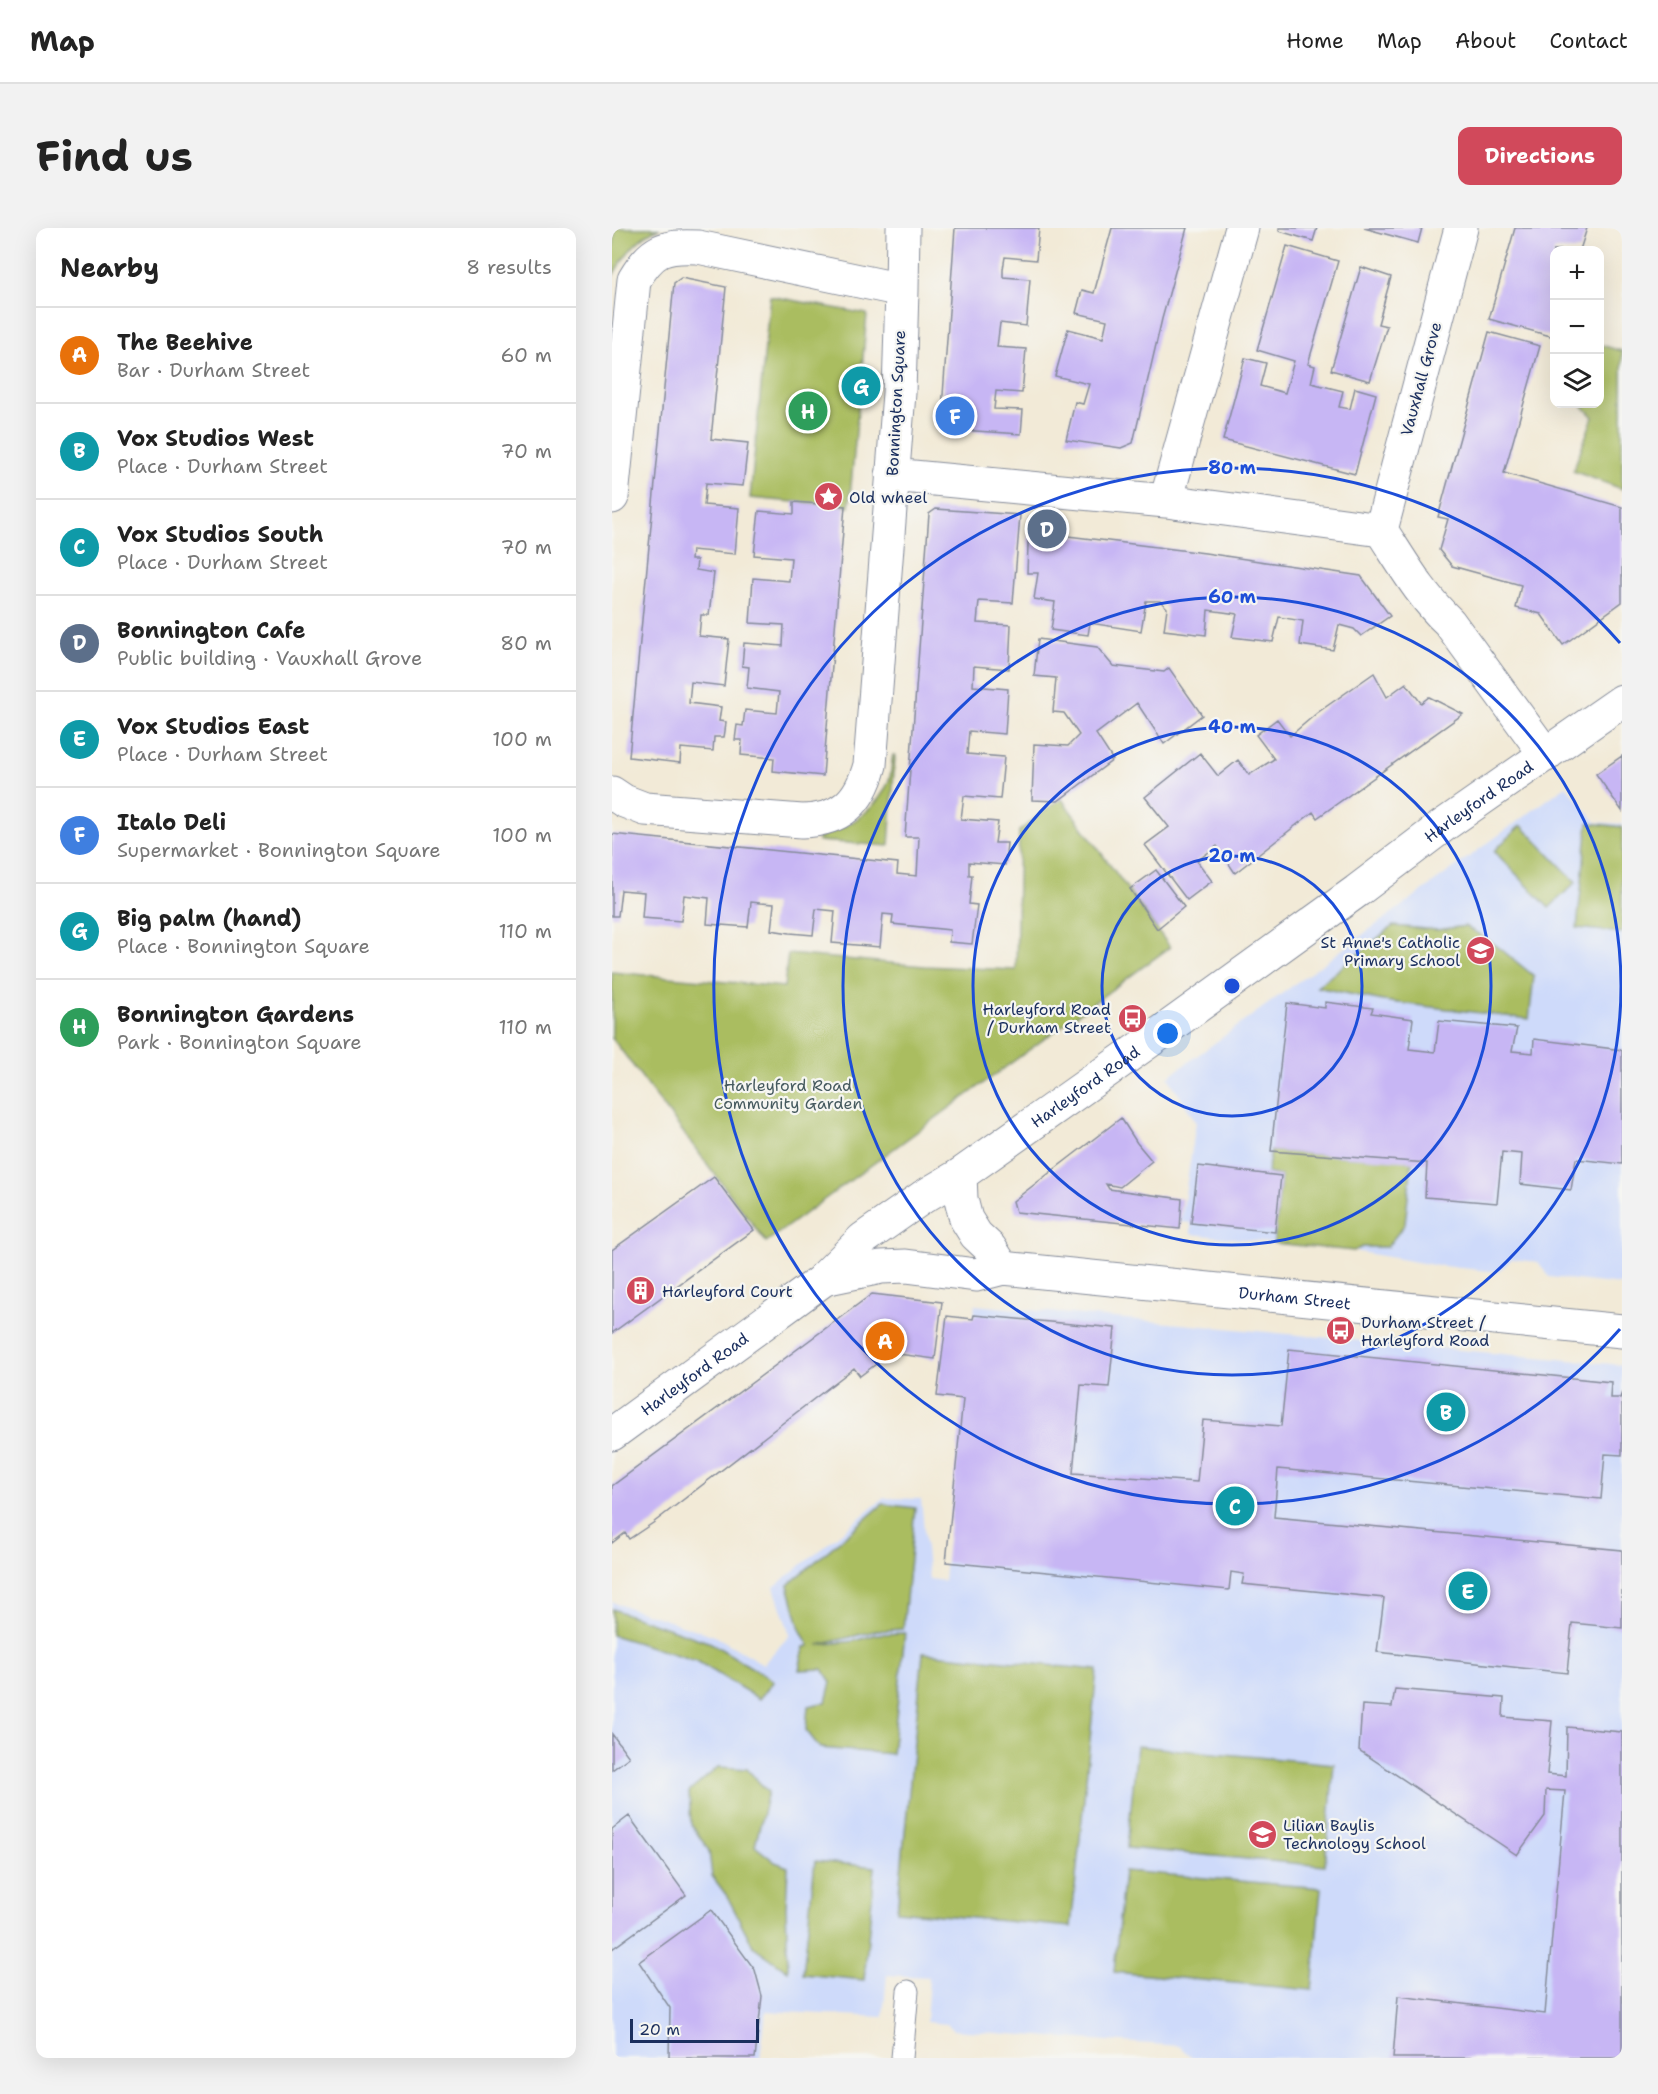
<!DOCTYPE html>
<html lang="en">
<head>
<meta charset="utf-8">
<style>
  body { margin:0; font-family:"Shantell Sans",sans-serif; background:#f2f2f2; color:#222 }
  .controls { position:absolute; right:18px; top:18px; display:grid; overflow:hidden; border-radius:12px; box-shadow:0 6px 24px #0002 }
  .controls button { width:54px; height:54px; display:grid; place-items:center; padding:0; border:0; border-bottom:2px solid #e0e0e0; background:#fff; color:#222; font:30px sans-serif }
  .scale { position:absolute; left:18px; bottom:15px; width:129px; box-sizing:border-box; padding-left:6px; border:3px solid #1b2f5e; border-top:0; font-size:16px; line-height:21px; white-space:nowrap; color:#1b2f5e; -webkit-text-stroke:4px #f6f6f2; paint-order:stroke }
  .you { position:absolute; left:556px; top:806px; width:21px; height:21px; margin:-15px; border:4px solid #fff; border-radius:50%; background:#1a73e8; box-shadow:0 0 0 9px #1a73e833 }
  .badge { display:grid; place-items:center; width:39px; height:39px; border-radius:50%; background:#d1495b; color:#fff; font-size:20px; font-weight:700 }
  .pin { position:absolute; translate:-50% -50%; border:3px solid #fff; box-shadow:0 2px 6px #0006 }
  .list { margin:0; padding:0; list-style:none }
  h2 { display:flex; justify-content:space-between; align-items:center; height:78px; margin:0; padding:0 24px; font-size:26px }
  h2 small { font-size:20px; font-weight:400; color:#767676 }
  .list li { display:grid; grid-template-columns:39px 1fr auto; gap:18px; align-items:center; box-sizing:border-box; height:96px; padding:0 24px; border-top:2px solid #e0e0e0 }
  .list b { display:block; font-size:22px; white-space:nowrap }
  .list p { margin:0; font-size:20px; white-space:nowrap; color:#767676 }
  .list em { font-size:20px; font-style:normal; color:#767676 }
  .icon { flex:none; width:33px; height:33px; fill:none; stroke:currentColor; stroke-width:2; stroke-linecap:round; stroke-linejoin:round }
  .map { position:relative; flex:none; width:1010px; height:1830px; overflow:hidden; border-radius:12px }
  header { display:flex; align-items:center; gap:36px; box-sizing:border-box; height:84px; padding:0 30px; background:#fff; border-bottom:2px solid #e0e0e0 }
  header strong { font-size:28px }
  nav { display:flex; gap:33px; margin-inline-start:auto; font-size:21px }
  .intro { display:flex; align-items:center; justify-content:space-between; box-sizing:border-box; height:144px; padding:0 36px }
  h1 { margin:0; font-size:42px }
  .button { padding:15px 27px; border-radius:12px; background:#d1495b; color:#fff; font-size:21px; font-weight:700 }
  main { display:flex; gap:36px; padding:0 36px }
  aside { flex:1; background:#fff; border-radius:12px; box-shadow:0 6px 24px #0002 }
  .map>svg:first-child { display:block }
</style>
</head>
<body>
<header>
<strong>Map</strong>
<nav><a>Home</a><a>Map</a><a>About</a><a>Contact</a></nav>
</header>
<div class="intro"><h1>Find us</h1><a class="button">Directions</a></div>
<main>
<aside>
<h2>Nearby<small>8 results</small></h2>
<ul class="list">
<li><span class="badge" style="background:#e8710a">A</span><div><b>The Beehive</b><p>Bar · Durham Street</p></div><em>60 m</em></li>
<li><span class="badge" style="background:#0f9aa8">B</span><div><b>Vox Studios West</b><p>Place · Durham Street</p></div><em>70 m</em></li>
<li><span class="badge" style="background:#0f9aa8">C</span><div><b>Vox Studios South</b><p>Place · Durham Street</p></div><em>70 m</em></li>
<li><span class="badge" style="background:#5c6f8a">D</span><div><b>Bonnington Cafe</b><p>Public building · Vauxhall Grove</p></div><em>80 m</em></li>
<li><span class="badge" style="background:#0f9aa8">E</span><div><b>Vox Studios East</b><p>Place · Durham Street</p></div><em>100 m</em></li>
<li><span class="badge" style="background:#3f7fe0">F</span><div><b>Italo Deli</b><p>Supermarket · Bonnington Square</p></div><em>100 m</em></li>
<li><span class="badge" style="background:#0f9aa8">G</span><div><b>Big palm (hand)</b><p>Place · Bonnington Square</p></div><em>110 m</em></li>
<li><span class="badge" style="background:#2e9e5b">H</span><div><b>Bonnington Gardens</b><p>Park · Bonnington Square</p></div><em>110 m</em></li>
</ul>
</aside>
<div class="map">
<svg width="1010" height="1830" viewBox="0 0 1010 1830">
  <rect width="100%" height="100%" fill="#f6f6f2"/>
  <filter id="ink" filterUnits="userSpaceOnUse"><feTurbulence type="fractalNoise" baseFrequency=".0167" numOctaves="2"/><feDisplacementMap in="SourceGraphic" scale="12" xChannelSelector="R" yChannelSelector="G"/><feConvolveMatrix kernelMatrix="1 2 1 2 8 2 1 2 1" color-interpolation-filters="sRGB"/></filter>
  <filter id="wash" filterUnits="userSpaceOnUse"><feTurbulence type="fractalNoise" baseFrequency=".008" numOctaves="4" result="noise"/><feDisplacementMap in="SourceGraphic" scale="24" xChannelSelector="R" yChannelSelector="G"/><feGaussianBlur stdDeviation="1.35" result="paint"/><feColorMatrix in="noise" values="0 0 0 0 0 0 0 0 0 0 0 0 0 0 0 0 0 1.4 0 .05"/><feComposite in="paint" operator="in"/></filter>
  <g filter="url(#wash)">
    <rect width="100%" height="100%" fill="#f2ead7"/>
    <!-- built -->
    <path fill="#cedafa" d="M 954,558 L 984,594 L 1010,596 L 1010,1057 L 937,1049 L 926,1034 L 900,1031 L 886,1044 L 822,1037 L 742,1023 L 579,1006 L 579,995 L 569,994 L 584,894 L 556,849 Z
      M 363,1077 L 1010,1137 L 1010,1830 L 580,1830 L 567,1818 L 341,1802 L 334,1796 L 314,1794 L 317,1749 L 275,1747 L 271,1789 L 154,1783 L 148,1830 L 0,1830 L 0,1374 L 103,1408 L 151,1436 L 178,1407 L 162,1359 L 272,1270 L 309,1271 L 317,1351 L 332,1353 L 351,1171 Z"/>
    <!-- green -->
    <path fill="#aabd61" stroke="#627660" stroke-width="1.5" d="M 4,0 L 48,0 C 26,8 13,27 1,47 L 0,28 Z
      M 158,68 L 255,86 L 237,279 L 138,270 Z
      M 989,117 L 1010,123 L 1010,261 L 961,243 L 981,189 L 969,176 L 987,176 Z
      M 281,527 L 283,527 L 277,618 L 206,613 L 206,610 C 234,600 264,584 276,555 C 280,547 279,535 281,527 Z
      M 449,570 L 558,719 L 154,1014 L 0,810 L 0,744 L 172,759 L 176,726 L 312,738 L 404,742 L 407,603 Z
      M 976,595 L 1010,599 L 1010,705 L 965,700 Z
      M 909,597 L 964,654 L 937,680 L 882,623 Z
      M 781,698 L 825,702 L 854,698 L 885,718 L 922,748 L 917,791 L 771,773 L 705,759 Z
      M 659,923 L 800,933 L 793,996 L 775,1019 L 750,1019 L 742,1023 L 662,1015 L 669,948 L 655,945 Z
      M 271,1276 L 303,1280 L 291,1401 L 263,1403 L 206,1417 L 242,1413 L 265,1406 L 293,1405 L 280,1526 L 208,1520 L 194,1502 L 196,1478 L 214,1474 L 219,1454 L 211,1441 L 187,1442 L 192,1419 L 197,1418 L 188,1401 L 176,1357 Z
      M 0,1381 L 99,1415 L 162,1453 L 147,1471 L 85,1433 L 0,1407 Z
      M 311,1425 L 485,1442 L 459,1699 L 285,1683 Z
      M 525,1518 L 722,1536 L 713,1638 L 515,1620 Z
      M 106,1539 L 135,1541 L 156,1564 L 143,1618 L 163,1634 L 176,1639 L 174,1679 L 176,1743 L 141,1718 L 115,1668 L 100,1648 L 97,1623 L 79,1596 L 77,1564 Z
      M 203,1633 L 263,1639 L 252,1752 L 191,1746 Z
      M 512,1643 L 709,1660 L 700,1762 L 502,1744 Z"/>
    <g id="blocks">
      <!-- building -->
      <path fill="#c7b6f4" d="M 343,0 L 427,0 L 424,32 L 393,29 L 391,41 L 391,49 L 418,51 L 414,98 L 388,95 L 385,119 L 414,121 L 410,165 L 384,163 L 382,181 L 411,182 L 409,206 L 333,201 L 329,195 Z
        M 500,0 L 575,0 L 550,91 L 521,215 L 509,220 L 454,212 L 463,174 L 471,176 L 477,156 L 443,148 L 456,101 L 491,110 L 495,92 L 464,85 L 470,62 L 482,65 Z
        M 667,0 L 705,0 L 701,13 L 667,3 Z
        M 752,0 L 810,0 L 806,15 Z
        M 903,0 L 975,0 L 968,22 L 942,22 L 942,109 L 877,91 Z
        M 675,18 L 726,33 L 696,136 L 703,138 L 699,155 L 731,163 L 727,179 L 738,181 L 743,160 L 764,166 L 743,246 L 611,212 L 633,130 L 654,135 L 648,158 L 673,165 L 682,133 L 645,122 Z
        M 749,39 L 779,49 L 766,96 L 775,98 L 758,153 L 719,142 Z
        M 69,50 L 114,59 L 99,211 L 136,215 L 131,258 L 94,255 L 92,277 L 127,280 L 123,326 L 80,322 L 79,332 L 85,332 L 84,342 L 102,345 L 97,387 L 89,387 L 87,408 L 117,411 L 112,458 L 79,454 L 77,475 L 109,479 L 107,493 L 114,494 L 113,503 L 112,509 L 102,509 L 101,523 L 69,520 L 68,535 L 17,529 L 62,55 Z
        M 877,104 L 928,118 L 892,245 L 1010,279 L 1010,374 L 951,417 L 929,386 L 904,380 L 909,357 L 840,338 L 827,322 L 836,291 L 826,289 Z
        M 182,274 L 233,278 L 211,548 L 161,543 L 162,530 L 129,527 L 130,512 L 123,512 L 125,497 L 131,498 L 133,482 L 165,485 L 167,464 L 135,460 L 137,439 L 130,438 L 132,415 L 171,418 L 172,397 L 138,395 L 141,350 L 177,353 L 179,330 L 142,327 L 147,283 L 182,286 Z
        M 324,281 L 408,287 L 401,375 L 367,373 L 365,395 L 399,397 L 397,441 L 362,438 L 361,458 L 396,461 L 393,506 L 357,503 L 355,526 L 392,529 L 390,551 L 388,571 L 352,568 L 349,591 L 386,594 L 383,615 L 395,615 L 393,637 L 357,634 L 357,647 L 360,647 L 357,676 L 365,677 L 360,716 L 337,714 L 338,702 L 280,696 L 281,687 L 271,686 L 268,719 L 220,715 L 223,683 L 204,681 L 201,707 L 178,705 L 159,702 L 162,676 L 148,675 L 139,674 L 136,699 L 95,696 L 97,670 L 72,667 L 69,693 L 30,690 L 32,664 L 9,662 L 6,688 L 0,688 L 0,606 L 286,635 L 285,646 L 305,648 L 307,609 L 293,609 L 317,286 Z
        M 417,289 L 445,292 L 447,294 L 445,306 L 448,307 L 593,325 L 749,348 L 778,388 L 749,408 L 742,401 L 727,397 L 721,422 L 688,417 L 691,393 L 667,389 L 661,414 L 620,409 L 625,386 L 611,384 L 596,382 L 594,407 L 552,402 L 555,380 L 548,373 L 534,373 L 529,403 L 478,395 L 476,407 L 439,402 L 443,374 L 422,371 L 426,345 L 415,345 Z
        M 426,411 L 485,419 L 501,438 L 552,444 L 557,440 L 590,487 L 552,516 L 525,475 L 484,506 L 501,532 L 446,573 L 420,572 L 422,516 L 456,518 L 467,507 L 452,485 L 441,484 L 444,450 L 422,448 Z
        M 762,445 L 775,469 L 794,455 L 809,475 L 817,469 L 851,486 L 705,590 L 701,584 L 623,645 L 605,618 L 585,633 L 600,653 L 575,672 L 533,617 L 557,599 L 533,569 L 588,525 L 606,548 L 626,532 L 637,547 L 662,531 L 644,507 L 665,491 L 678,508 L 705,485 Z
        M 1010,528 L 1010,583 L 984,546 Z
        M 544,642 L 572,679 L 545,701 L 518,661 Z
        M 713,774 L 761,780 L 759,785 L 801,791 L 797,821 L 823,824 L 827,793 L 905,800 L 900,823 L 921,825 L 922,811 L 1010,822 L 1010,936 L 964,931 L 959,962 L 908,956 L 910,926 L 890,924 L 885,975 L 813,969 L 815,935 L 659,923 L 675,775 L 713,780 Z
        M 509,890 L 525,915 L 540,933 L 508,959 L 494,956 L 497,961 L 570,971 L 568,1001 L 404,984 L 401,973 Z
        M 586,938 L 669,948 L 663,1004 L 579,995 Z
        M 102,949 L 142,1002 L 0,1105 L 0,1022 Z
        M 260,1066 L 330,1074 L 323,1131 L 279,1125 L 248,1148 L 242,1140 L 41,1295 L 17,1311 L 13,1305 L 0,1315 L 0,1258 Z
        M 362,1087 L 503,1100 L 497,1159 L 469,1157 L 461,1245 L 585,1254 L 591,1192 L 669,1198 L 677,1121 L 999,1154 L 998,1170 L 1008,1170 L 1010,1164 L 1010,1227 L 993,1226 L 989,1271 L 666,1241 L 662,1289 L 1010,1322 L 1010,1400 L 960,1395 L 955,1445 L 765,1424 L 772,1370 L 630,1356 L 632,1346 L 619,1344 L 617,1362 L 334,1334 L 351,1171 L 325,1168 L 335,1088 L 361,1091 Z
        M 783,1461 L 892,1470 L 891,1489 L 940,1493 L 935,1546 L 954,1548 L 955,1499 L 1010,1504 L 1010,1830 L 781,1830 L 786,1768 L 933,1786 L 953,1563 L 934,1562 L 933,1588 L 905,1627 L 747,1522 L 750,1477 L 780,1479 Z
        M 0,1506 L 17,1529 L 0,1542 Z
        M 17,1588 L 74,1667 L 0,1721 L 0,1601 Z
        M 99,1682 L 143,1742 L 150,1768 L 143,1830 L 57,1830 L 58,1780 L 27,1734 Z"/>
    </g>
  </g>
  <g filter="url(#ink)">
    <use href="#blocks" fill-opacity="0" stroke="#868c9a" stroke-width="1.5"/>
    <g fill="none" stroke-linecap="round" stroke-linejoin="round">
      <defs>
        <path id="lane" d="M 290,1830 L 296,1763"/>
        <path id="street" d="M 849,0 L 769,302 C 790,334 809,368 837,394 L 934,527
          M 290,62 L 291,0
          M 280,247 L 554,273 L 769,302
          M 0,269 L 22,52 C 40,22 51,17 86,19 L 290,62 L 287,165 L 258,537 C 248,574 229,592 190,593 L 33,581 L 12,573 L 0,565
          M 554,273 L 630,0"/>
        <g id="highway">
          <path d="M 348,947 L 349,971 L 354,991 L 364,1007 L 378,1020 L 391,1040"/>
          <path id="s1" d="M 211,1051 L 269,1039 L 294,1038 L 364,1047 L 391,1040 L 1010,1103"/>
          <path id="s2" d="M 0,1206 L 208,1054 L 251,1011 L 311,969 L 348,947 L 536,814 L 745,663 L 832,597 L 1010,473"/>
        </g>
      </defs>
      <!-- lane casing -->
      <use href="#lane" stroke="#868c9a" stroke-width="23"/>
      <!-- street casing -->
      <use href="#street" stroke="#868c9a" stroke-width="35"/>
      <!-- highway casing -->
      <use href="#highway" stroke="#868c9a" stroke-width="35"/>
      <!-- lane -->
      <use href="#lane" stroke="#fff" stroke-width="21"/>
      <!-- street -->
      <use href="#street" stroke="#fff" stroke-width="33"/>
      <!-- highway -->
      <use href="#highway" stroke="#fff" stroke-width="33"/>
    </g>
  </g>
  <!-- distance rings -->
  <g fill="none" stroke="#1d4ed8" stroke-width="3">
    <circle cx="620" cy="758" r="130"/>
    <circle cx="620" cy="758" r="259"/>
    <circle cx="620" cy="758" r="389"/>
    <path d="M1008 1101A518 518 0 1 1 1008 415"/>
  </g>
  <!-- icons -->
  <defs>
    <symbol id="sight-disc" viewBox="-11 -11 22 22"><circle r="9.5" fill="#d1495b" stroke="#f6f6f2"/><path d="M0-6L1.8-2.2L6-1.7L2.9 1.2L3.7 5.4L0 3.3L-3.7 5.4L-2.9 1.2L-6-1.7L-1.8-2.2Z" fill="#fff"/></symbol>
    <symbol id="school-disc" viewBox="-11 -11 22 22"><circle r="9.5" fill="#d1495b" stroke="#f6f6f2"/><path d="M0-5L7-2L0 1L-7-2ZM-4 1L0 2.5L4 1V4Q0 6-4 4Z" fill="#fff"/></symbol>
    <symbol id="bus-disc" viewBox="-11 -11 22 22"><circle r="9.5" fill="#d1495b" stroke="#f6f6f2"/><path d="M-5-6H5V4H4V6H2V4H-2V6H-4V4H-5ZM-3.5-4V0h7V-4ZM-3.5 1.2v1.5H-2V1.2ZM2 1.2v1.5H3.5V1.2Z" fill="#fff"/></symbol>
    <symbol id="building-disc" viewBox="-11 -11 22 22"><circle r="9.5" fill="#d1495b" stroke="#f6f6f2"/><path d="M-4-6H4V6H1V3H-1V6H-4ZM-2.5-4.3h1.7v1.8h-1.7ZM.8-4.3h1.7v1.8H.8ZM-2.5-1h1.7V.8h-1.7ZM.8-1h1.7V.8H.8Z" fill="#fff"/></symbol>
  </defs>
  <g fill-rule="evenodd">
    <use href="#sight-disc" x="200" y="252" width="33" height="33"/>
    <use href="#school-disc" x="852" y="706" width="33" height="33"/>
    <use href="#bus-disc" x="504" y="774" width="33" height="33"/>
    <use href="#building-disc" x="12" y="1046" width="33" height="33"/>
    <use href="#bus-disc" x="712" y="1086" width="33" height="33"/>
    <use href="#school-disc" x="634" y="1590" width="33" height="33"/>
  </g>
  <g text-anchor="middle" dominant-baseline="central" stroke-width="4.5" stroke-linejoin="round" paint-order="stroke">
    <!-- street labels -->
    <g font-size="16" fill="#1b2f5e" stroke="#f6f6f2">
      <text transform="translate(809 151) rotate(-75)">Vauxhall Grove</text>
      <text transform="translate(284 175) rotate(-87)">Bonnington Square</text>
      <text stroke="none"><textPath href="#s2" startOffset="1074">Harleyford Road</textPath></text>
      <text stroke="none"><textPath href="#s2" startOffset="588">Harleyford Road</textPath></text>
      <text stroke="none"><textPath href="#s1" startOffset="476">Durham Street</textPath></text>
      <text stroke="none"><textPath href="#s2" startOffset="102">Harleyford Road</textPath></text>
    </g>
    <!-- poi labels -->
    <g font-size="16" fill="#1b2f5e" stroke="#f6f6f2" text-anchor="start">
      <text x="237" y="269">Old wheel</text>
      <text x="848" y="714" text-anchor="end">St Anne's Catholic<tspan x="848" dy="18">Primary School</tspan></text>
      <text x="499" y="781" text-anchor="end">Harleyford Road<tspan x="499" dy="18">/ Durham Street</tspan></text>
      <text x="50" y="1063">Harleyford Court</text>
      <text x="749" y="1094">Durham Street /<tspan x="749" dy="18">Harleyford Road</tspan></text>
      <text x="671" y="1597">Lilian Baylis<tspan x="671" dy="18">Technology School</tspan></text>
    </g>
    <!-- park labels -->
    <g font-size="16" fill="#465a5f" stroke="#f6f6f2">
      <text x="176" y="857">Harleyford Road<tspan x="176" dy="18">Community Garden</tspan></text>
    </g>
  </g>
  <circle cx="620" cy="758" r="9" fill="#1d4ed8" stroke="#f6f6f2" stroke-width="3"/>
  <g font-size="18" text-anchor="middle" font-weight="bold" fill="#1d4ed8" stroke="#f6f6f2" stroke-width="4.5" stroke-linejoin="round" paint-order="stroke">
    <text x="620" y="246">80 m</text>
    <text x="620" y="375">60 m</text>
    <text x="620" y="505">40 m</text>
    <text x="620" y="634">20 m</text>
  </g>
</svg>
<div class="controls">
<button>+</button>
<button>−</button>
<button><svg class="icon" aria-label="layers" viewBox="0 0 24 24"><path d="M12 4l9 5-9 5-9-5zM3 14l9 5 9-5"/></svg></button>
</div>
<div class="scale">20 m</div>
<div class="you"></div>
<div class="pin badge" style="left:273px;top:1113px;background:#e8710a">A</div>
<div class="pin badge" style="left:834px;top:1184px;background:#0f9aa8">B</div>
<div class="pin badge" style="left:623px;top:1278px;background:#0f9aa8">C</div>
<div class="pin badge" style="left:435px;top:301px;background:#5c6f8a">D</div>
<div class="pin badge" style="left:856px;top:1363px;background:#0f9aa8">E</div>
<div class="pin badge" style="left:343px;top:188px;background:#3f7fe0">F</div>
<div class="pin badge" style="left:249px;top:158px;background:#0f9aa8">G</div>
<div class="pin badge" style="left:196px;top:183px;background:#2e9e5b">H</div>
</div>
</main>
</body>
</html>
